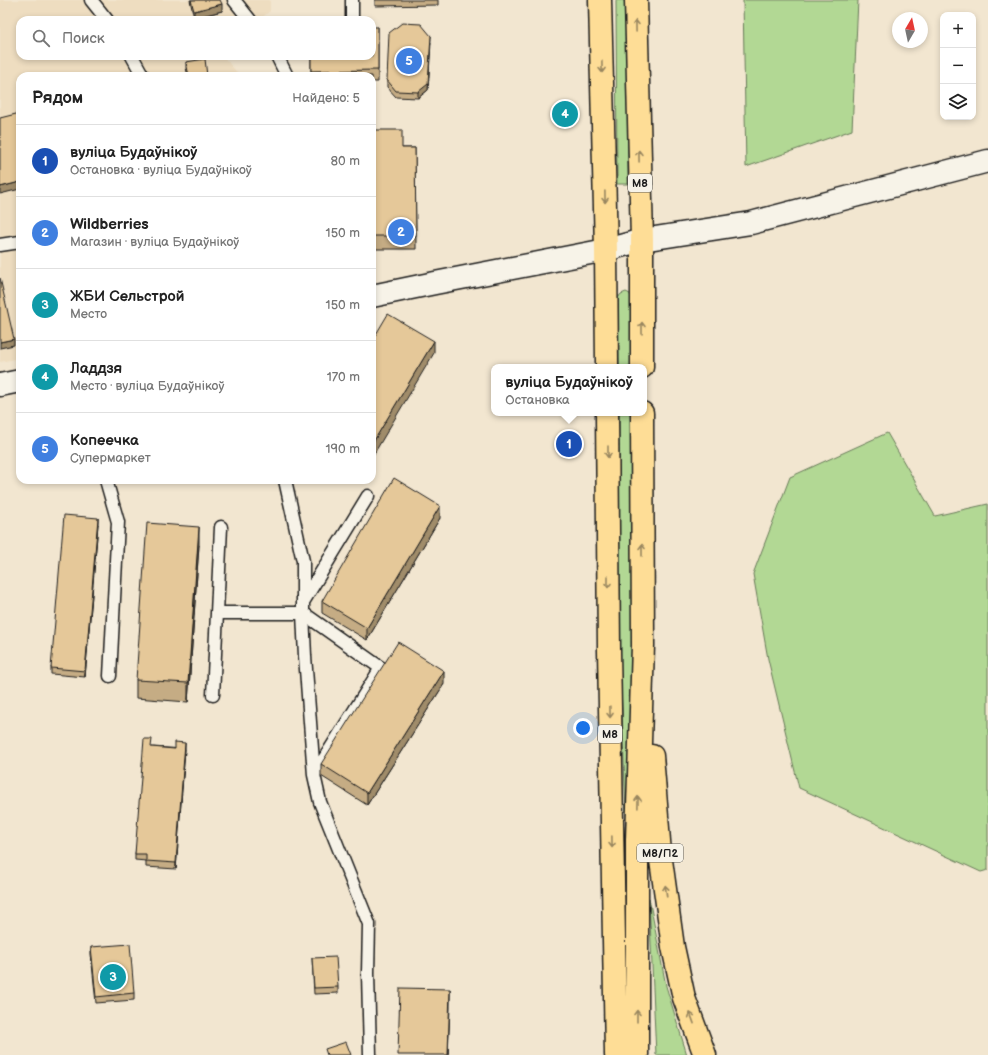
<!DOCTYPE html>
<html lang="ru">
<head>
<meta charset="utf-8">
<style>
  body { margin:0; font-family:"Balsamiq Sans",sans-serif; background:#f2f2f2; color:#222 }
  .controls { position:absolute; right:12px; top:12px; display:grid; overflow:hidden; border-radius:8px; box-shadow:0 2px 6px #0003 }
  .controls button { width:36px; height:36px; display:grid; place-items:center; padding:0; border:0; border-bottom:1px solid #e0e0e0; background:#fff; color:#222; font:20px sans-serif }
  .compass { position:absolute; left:892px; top:12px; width:36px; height:36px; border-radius:50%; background:#fff; box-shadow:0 2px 6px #0003; rotate:9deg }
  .you { position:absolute; left:583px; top:728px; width:14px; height:14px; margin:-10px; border:3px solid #fff; border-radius:50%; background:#1a73e8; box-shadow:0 0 0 6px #1a73e833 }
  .badge { display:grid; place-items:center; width:26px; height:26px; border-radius:50%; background:#1c1c1c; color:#fff; font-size:13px; font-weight:700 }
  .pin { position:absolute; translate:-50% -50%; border:2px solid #fff; box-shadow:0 1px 4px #0006 }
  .popup { position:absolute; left:491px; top:364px; width:156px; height:52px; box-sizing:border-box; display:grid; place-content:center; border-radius:8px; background:#fff; filter:drop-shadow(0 1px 3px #0005); font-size:13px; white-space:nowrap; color:#767676 }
  .popup b { font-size:15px; color:#222 }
  .popup::after { content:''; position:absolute; left:50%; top:100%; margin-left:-8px; border:8px solid transparent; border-top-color:#fff }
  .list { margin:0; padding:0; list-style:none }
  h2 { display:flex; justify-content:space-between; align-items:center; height:52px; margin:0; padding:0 16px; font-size:17px }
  h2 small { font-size:13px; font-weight:400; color:#767676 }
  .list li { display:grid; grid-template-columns:26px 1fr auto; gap:12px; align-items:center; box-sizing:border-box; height:72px; padding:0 16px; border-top:1px solid #e0e0e0 }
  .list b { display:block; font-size:15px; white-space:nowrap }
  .list p { margin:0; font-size:13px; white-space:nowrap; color:#767676 }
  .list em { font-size:13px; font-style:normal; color:#767676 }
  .icon { flex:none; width:22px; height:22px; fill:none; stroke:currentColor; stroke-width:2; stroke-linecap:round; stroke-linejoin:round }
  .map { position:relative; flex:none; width:988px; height:1055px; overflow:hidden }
  .search { position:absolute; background:#fff; box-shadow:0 2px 6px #0003; left:16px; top:16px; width:360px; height:44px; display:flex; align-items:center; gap:10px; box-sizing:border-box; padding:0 14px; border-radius:12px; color:#767676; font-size:15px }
  .panel { position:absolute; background:#fff; box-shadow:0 2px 6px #0003; left:16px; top:72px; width:360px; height:412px; border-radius:12px }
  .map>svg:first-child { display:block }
</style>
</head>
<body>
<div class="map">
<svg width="988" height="1055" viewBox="0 0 988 1055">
  <rect width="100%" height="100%" fill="#f2e6d0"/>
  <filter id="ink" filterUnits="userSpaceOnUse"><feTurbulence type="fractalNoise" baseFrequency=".025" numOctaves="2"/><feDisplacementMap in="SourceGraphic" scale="8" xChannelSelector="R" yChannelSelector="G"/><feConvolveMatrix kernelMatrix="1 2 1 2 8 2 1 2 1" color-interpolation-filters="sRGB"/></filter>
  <g filter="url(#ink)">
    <!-- built -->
    <path fill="#eeddc0" d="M 0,0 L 270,0 L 270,11 L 259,20 L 20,20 L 20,56 L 223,56 L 240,76 L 20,76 L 20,358 L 0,362 Z"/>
    <!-- green -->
    <path fill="#b2d894" stroke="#677a58" d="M 616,0 L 627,0 L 628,184 L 617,184 Z
      M 743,0 L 858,0 L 852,130 L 746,167 Z
      M 626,292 L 630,294 L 631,299 L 631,367 L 619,367 L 618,298 L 621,294 Z
      M 619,413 L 631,413 L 632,659 L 628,865 L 620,659 Z
      M 887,433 L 935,516 L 988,504 L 988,870 L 981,872 L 799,788 L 768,659 L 753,574 L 790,477 Z
      M 649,898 L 666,986 L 687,1055 L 656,1055 Z"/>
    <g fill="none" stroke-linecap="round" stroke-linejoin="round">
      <defs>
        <path id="service" d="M 91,0 L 107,20
          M 234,0 L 250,20
          M 352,20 L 352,0
          M 132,56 L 143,76
          M 277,56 L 287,76
          M 0,245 L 20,242
          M 106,480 L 118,522 L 110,676
          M 285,480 L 303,561 L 303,613 L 305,656 L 314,775 L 320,802 L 369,924 L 368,973 L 370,1055
          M 221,527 L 217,613 L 303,613 L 381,668 L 314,775
          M 303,602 L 368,496
          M 213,695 L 217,613"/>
        <path id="minor" d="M 372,296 L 435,283 L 606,250
          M 0,385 L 20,381"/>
        <path id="tertiary" d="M 606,250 L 642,240 L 751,223 L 988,161"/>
        <path id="trunk" d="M 600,0 L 606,250 L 607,367
          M 636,0 L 642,240 L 642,367
          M 607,413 L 609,650 L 616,1055
          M 652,756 L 660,853 L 673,947 L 684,998 L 705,1055
          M 637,1055 L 637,840 L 643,645 L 642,413"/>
      </defs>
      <!-- service casing -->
      <use href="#service" stroke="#1c1c1c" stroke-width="15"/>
      <!-- minor casing -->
      <use href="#minor" stroke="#1c1c1c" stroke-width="25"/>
      <!-- tertiary casing -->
      <use href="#tertiary" stroke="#1c1c1c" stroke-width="25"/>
      <!-- trunk casing -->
      <use href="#trunk" stroke="#1c1c1c" stroke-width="25"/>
      <!-- service -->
      <use href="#service" stroke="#f7f3e8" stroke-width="12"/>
      <!-- minor -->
      <use href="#minor" stroke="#f7f3e8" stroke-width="22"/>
      <!-- tertiary -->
      <use href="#tertiary" stroke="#f7f3e8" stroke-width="22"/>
      <!-- trunk -->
      <use href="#trunk" stroke="#fedd96" stroke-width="22"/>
    </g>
    <!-- wall -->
    <path fill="#c5ac84" stroke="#1c1c1c" d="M 190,0 L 220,0 L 222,11 L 194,18 Z
      M 375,0 L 438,0 L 438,5 L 375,6 Z
      M 378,27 L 378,82 L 372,82 L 372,76 L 311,76 L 311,56 Z
      M 431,42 L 428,90 L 418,98 L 396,97 L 387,87 L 387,80 Z
      M 186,62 L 207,76 L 188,76 L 186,68 Z
      M 372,130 L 402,148 L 415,148 L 416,249 L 372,249 Z
      M 440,518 L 367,640 L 322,613 L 322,601 Z
      M 98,524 L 85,677 L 51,674 L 51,668 Z
      M 199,545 L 188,702 L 136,698 L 136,680 Z
      M 444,684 L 367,805 L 321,776 L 321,764 Z
      M 152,747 L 185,749 L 176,869 L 146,867 L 146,861 L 135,860 L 135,854 Z
      M 91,947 L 134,993 L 134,1000 L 96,1003 L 91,954 Z
      M 312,958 L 338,987 L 338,993 L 314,994 Z"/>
    <!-- shaded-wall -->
    <path fill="#a08c6b" stroke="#1c1c1c" d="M 222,4 L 222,11 L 194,18 L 194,11 Z
      M 431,36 L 428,90 L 418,98 L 418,92 Z
      M 20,182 L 20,189 L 0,194 L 0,187 Z
      M 14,339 L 14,345 L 0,348 L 0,342 Z
      M 434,341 L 434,353 L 372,457 L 372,444 Z
      M 440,506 L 440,518 L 367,640 L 367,628 Z
      M 98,518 L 98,524 L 85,677 L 85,671 Z
      M 199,527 L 199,545 L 188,702 L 188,683 Z
      M 444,671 L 444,684 L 367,805 L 367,793 Z
      M 185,743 L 185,749 L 176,869 L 176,863 Z
      M 450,989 L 450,1008 L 448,1055 Z"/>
    <!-- building -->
    <path fill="#e5c899" stroke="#1c1c1c" d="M 191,0 L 220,0 L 222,4 L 194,11 Z
      M 402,23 L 421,24 L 431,36 L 428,84 L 418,92 L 396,91 L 387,80 L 389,33 Z
      M 372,27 L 378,27 L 378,70 L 311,71 L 311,56 L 372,56 Z
      M 205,59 L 207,76 L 189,76 L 186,62 Z
      M 20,113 L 20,182 L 0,187 L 0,118 Z
      M 372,130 L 402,130 L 402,148 L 415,148 L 416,236 L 372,236 Z
      M 0,278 L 14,339 L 0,342 Z
      M 388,314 L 434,341 L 372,444 L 372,341 Z
      M 394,478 L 440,506 L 367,628 L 322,601 Z
      M 64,515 L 98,518 L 85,671 L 51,668 Z
      M 147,523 L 199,527 L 188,683 L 136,680 Z
      M 398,642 L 444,671 L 367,793 L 321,764 Z
      M 144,739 L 152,739 L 151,747 L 175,749 L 175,742 L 185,743 L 176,863 L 146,861 L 146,854 L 135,854 Z
      M 130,944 L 134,993 L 96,997 L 91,947 Z
      M 336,957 L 338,987 L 314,988 L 312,958 Z
      M 400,988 L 450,989 L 448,1055 L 398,1055 Z
      M 346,1042 L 351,1055 L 327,1055 L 325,1049 Z"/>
    <!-- one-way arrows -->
    <defs><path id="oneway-shaft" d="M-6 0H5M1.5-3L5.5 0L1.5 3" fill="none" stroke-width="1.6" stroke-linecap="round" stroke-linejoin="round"/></defs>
    <g stroke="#98865f">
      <use href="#oneway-shaft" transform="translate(636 26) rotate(-91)"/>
      <use href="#oneway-shaft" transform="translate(602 67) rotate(89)"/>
      <use href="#oneway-shaft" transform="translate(639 156) rotate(-91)"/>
      <use href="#oneway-shaft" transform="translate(605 197) rotate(89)"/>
      <use href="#oneway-shaft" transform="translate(642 328) rotate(-90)"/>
      <use href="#oneway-shaft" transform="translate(608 452) rotate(90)"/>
      <use href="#oneway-shaft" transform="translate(642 550) rotate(-90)"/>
      <use href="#oneway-shaft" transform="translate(608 582) rotate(90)"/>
      <use href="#oneway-shaft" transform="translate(610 712) rotate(89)"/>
      <use href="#oneway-shaft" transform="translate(638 802) rotate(-89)"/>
      <use href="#oneway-shaft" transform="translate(612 842) rotate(89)"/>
      <use href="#oneway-shaft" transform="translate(666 891) rotate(-98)"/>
      <use href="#oneway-shaft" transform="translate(637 1016) rotate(-90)"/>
      <use href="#oneway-shaft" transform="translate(692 1018) rotate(-110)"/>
    </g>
  </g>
  <g text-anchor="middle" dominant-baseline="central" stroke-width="3.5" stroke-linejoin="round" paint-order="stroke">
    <!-- shield labels -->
    <g fill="#f7f3e8" stroke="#5e5c59" stroke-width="1">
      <rect x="628" y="174" width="24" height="18" rx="3"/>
      <rect x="598" y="725" width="24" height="18" rx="3"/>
      <rect x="637" y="844" width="46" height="18" rx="3"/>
    </g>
    <g font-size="11" font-weight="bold" fill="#1c1c1c">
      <text x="640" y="183">М8</text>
      <text x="610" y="734">М8</text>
      <text x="660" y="853">М8/П2</text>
    </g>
  </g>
</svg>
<div class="controls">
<button>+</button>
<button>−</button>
<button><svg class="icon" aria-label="layers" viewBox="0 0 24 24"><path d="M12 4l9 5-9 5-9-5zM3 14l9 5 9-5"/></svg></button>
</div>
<svg class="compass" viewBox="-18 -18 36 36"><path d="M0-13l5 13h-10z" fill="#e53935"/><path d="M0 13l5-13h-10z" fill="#767676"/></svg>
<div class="you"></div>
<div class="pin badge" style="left:569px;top:444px;background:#1a4fb4">1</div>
<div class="popup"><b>вуліца Будаўнікоў</b>Остановка</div>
<div class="pin badge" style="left:401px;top:232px;background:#3f7fe0">2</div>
<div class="pin badge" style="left:113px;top:977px;background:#0f9aa8">3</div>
<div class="pin badge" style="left:565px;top:114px;background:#0f9aa8">4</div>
<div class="pin badge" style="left:409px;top:61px;background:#3f7fe0">5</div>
<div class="search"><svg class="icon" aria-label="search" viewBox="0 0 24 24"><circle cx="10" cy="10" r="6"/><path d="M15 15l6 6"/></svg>Поиск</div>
<section class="panel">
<h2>Рядом<small>Найдено: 5</small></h2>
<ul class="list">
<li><span class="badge" style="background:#1a4fb4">1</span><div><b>вуліца Будаўнікоў</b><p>Остановка · вуліца Будаўнікоў</p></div><em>80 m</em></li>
<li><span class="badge" style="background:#3f7fe0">2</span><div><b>Wildberries</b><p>Магазин · вуліца Будаўнікоў</p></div><em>150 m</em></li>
<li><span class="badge" style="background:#0f9aa8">3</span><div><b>ЖБИ Сельстрой</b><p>Место</p></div><em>150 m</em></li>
<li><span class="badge" style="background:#0f9aa8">4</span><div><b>Ладдзя</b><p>Место · вуліца Будаўнікоў</p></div><em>170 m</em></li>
<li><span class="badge" style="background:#3f7fe0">5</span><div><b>Копеечка</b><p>Супермаркет</p></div><em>190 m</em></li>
</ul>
</section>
</div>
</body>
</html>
